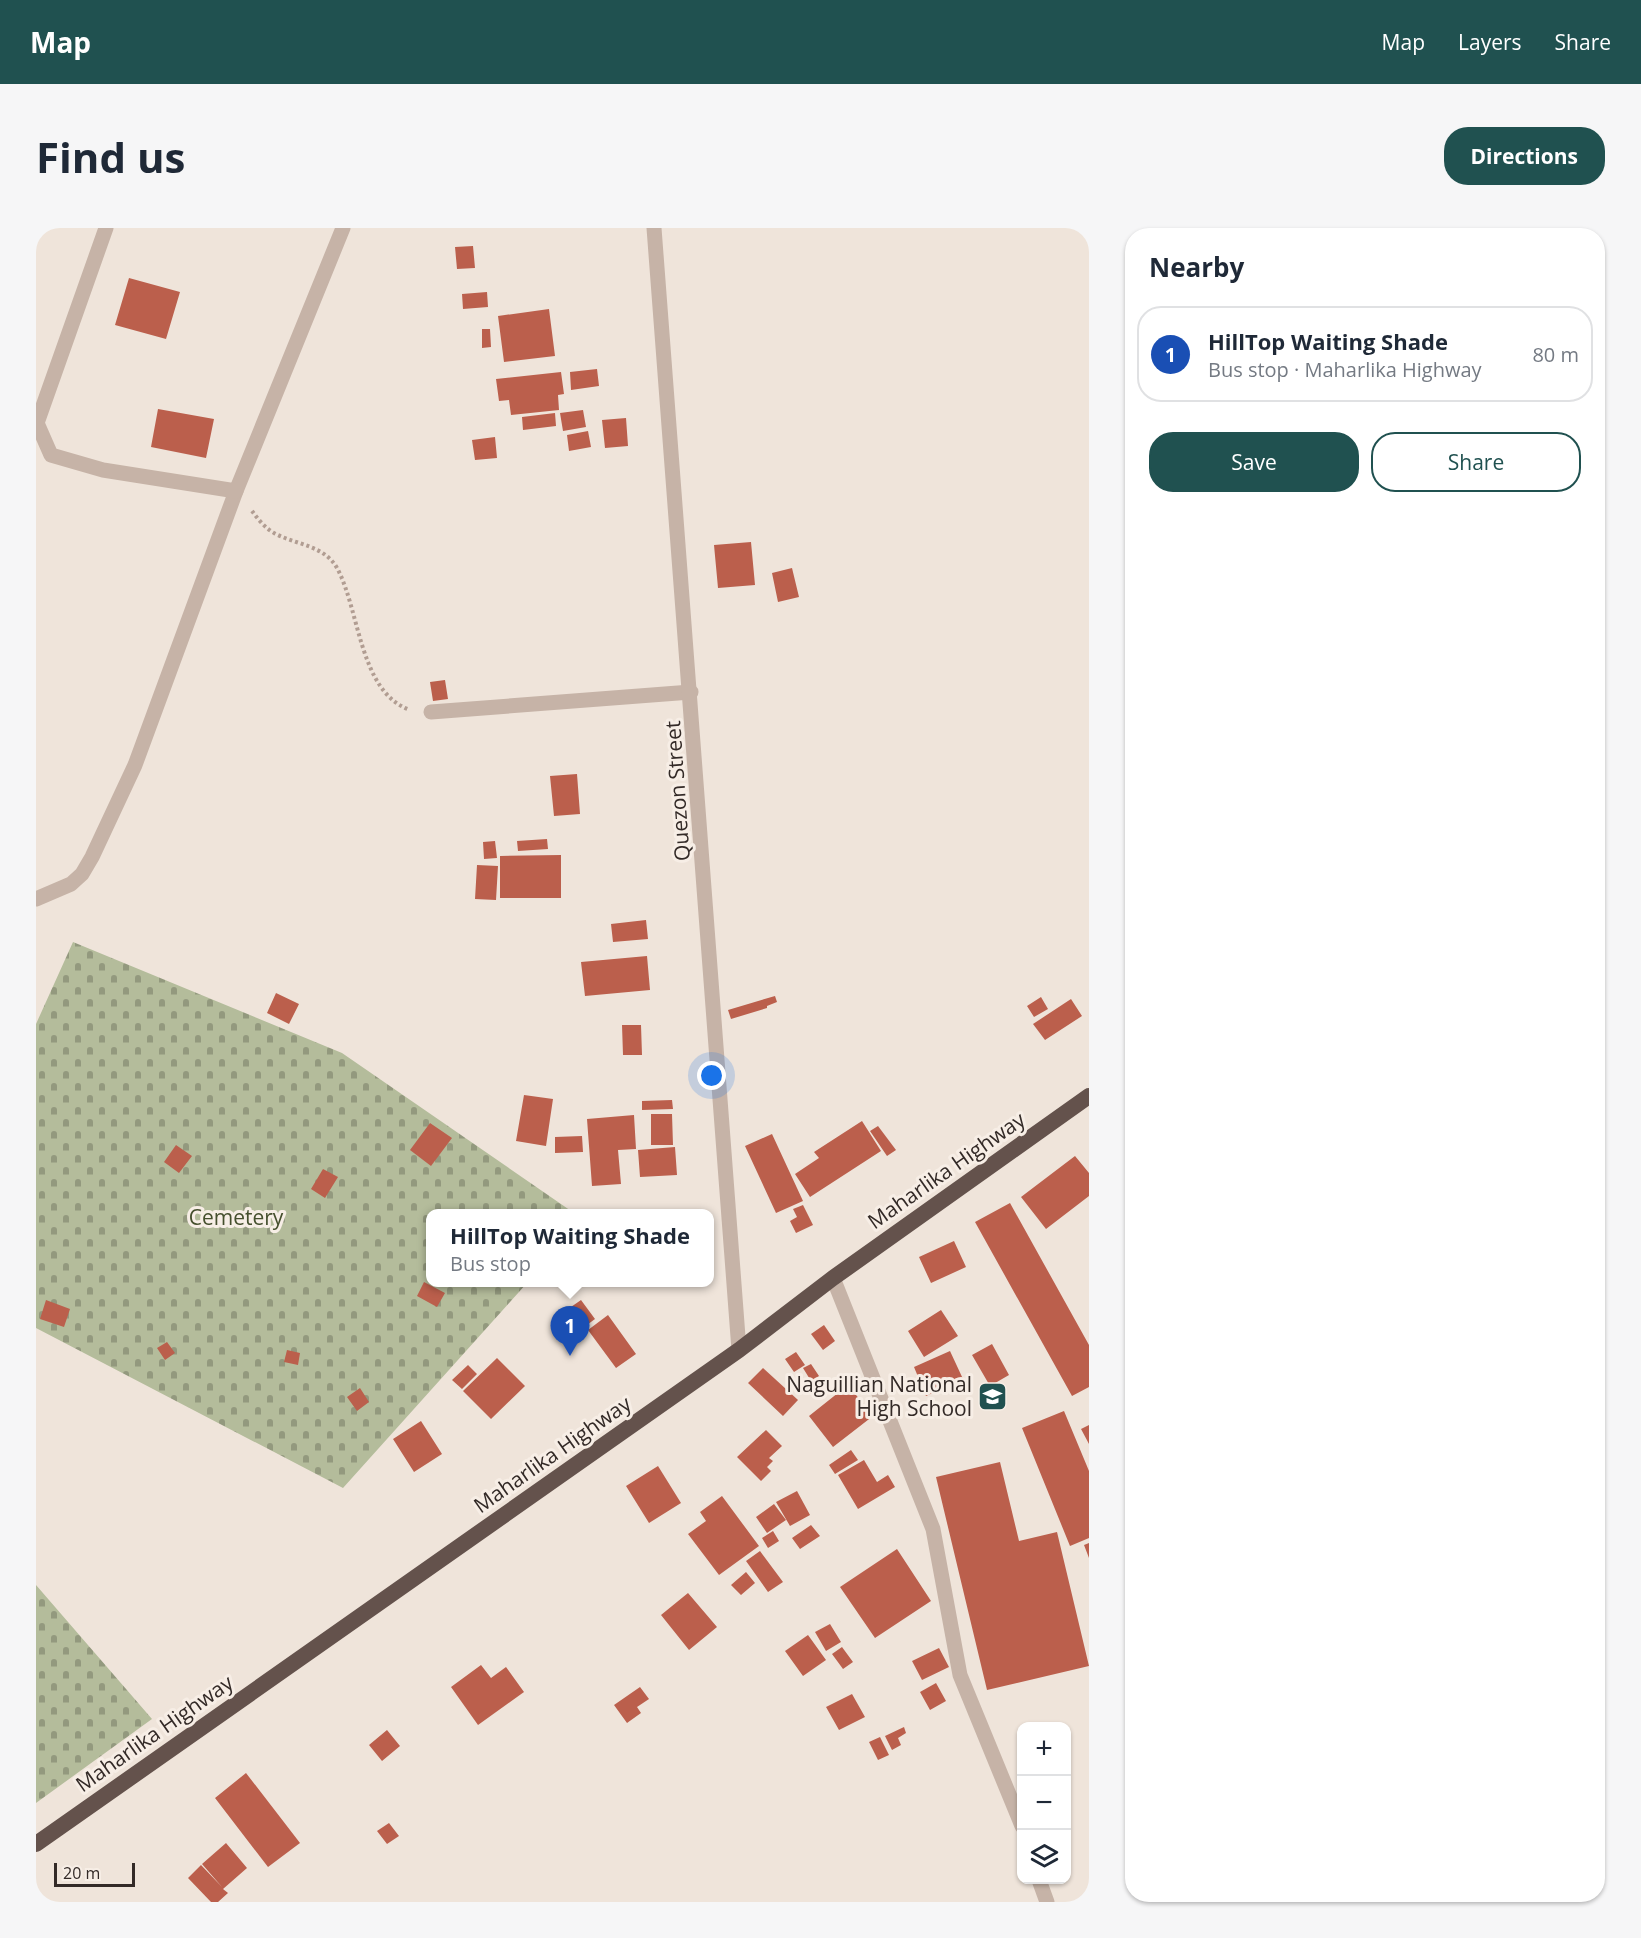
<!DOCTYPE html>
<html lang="en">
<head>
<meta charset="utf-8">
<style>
  body { margin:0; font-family:"Open Sans",sans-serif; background:#f6f6f7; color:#1f2937 }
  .controls { position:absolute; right:18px; bottom:18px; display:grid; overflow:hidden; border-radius:12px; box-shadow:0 2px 4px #0004 }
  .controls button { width:54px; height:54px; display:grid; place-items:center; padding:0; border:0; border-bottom:2px solid #e0e1e3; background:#fff; color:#1f2937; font:30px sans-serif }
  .scale { position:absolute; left:18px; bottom:15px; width:81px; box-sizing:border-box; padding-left:6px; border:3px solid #332a27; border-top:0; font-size:16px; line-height:21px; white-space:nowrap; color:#332a27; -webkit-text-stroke:4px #f7eee6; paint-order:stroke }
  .you { position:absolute; left:676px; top:848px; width:21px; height:21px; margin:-15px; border:4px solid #fff; border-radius:50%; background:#1a73e8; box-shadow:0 0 0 9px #1a73e833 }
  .badge { display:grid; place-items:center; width:39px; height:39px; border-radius:50%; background:#205150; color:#fff; font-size:20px; font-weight:700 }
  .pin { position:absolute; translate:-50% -50px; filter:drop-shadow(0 2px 3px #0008) }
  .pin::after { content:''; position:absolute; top:32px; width:21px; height:18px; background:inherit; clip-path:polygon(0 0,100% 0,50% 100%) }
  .popup { position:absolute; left:390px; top:981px; width:288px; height:78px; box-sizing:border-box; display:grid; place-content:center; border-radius:12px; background:#fff; filter:drop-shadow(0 2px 4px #0005); font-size:20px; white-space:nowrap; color:#747a83 }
  .popup b { font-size:22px; color:#1f2937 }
  .popup::after { content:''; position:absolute; left:50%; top:100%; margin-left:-12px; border:12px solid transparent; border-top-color:#fff }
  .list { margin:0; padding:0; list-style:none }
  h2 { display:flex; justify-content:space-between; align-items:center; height:78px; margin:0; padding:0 24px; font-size:26px }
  h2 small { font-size:20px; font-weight:400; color:#747a83 }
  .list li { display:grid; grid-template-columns:39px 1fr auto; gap:18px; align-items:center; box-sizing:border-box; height:96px; margin:0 12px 12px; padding:0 12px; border:2px solid #e0e1e3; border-radius:24px }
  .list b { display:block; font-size:22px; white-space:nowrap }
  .list p { margin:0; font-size:20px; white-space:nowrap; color:#747a83 }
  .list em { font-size:20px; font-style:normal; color:#747a83 }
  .actions { display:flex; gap:12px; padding:18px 24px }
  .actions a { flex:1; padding:14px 0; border:2px solid #205150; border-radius:24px; text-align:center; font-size:21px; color:#205150 }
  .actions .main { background:#205150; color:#fff }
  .icon { flex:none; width:33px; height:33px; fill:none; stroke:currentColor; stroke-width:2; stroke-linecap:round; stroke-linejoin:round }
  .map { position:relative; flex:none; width:1053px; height:1674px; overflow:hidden; border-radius:24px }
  header { display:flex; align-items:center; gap:36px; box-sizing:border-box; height:84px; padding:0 30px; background:#205150; color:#fff }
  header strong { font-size:28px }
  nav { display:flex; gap:33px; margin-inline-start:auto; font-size:21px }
  .intro { display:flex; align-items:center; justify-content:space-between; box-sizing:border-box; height:144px; padding:0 36px }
  h1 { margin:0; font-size:42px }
  .button { padding:15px 27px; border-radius:24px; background:#205150; color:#fff; font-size:21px; font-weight:700 }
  main { display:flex; gap:36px; padding:0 36px }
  aside { flex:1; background:#fff; border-radius:24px; box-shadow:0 2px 4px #0004 }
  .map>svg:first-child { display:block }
</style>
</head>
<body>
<header>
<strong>Map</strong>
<nav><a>Map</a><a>Layers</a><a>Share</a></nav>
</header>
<div class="intro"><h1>Find us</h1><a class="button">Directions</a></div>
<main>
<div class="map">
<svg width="1053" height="1674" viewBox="0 0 1053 1674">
  <defs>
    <pattern id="cemetery-stones" width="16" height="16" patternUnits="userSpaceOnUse" patternTransform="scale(1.5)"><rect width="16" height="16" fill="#b4bc9b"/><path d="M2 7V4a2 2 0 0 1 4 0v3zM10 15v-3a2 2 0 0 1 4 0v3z" fill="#93997e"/></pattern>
  </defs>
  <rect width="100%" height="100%" fill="#efe4da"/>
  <!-- cemetery -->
  <path fill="url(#cemetery-stones)" d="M 37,714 L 306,825 L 538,985 L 394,986 L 394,1054 L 491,1055 L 307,1260 L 0,1100 L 0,796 Z
    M 0,1357 L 116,1491 L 0,1575 Z"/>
  <!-- building -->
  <path fill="#bb5f4c" d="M 437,18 L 439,40 L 421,41 L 419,19 Z
    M 93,50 L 144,64 L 130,111 L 79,97 Z
    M 451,64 L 452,79 L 427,81 L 426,66 Z
    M 513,81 L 519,128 L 468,134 L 462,88 Z
    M 446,101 L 454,101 L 455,119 L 446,120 Z
    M 561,141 L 563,158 L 535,162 L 534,144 Z
    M 525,144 L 528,166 L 522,167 L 523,182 L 475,187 L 473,172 L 463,173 L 460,151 Z
    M 122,181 L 178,191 L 170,230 L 115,219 Z
    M 547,182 L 550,199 L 527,203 L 524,185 Z
    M 519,185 L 520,198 L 487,202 L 486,189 Z
    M 590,190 L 592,218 L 569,220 L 566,192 Z
    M 552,203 L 555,219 L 533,223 L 531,207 Z
    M 459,209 L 461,230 L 439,232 L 436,212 Z
    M 715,314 L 719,357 L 682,360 L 678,317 Z
    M 756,340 L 763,369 L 742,374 L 736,345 Z
    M 409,452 L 412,471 L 397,473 L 394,454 Z
    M 541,546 L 544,586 L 518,588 L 514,548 Z
    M 511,611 L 512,621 L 482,623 L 481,613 Z
    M 459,613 L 461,630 L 448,631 L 447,614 Z
    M 525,627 L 525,670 L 464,670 L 464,628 Z
    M 441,637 L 462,638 L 460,672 L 439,671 Z
    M 610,692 L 612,711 L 577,714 L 575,696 Z
    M 611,728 L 614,762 L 549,768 L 545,734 Z
    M 240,765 L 263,776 L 253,796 L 231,785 Z
    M 739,768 L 741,774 L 731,778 L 731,780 L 695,791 L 692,782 Z
    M 1005,769 L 1012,781 L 998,789 L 991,778 Z
    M 1035,771 L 1046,788 L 1009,812 L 997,796 Z
    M 586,797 L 605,797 L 606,827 L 587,827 Z
    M 488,867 L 517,871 L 510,918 L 480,913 Z
    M 636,872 L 637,881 L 606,882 L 606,873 Z
    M 615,886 L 636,886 L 637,917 L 615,917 Z
    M 598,887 L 600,921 L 582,922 L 585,956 L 556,958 L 551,891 Z
    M 826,893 L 845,923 L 774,969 L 759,946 L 783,930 L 778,924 Z
    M 394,895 L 416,910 L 395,938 L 374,922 Z
    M 842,898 L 860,922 L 851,928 L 834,903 Z
    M 736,906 L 767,973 L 740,985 L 709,918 Z
    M 546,908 L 547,924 L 519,925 L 519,909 Z
    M 140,917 L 156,928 L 143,945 L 128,934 Z
    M 639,919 L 641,947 L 604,949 L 602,922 Z
    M 1039,928 L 1053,945 L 1053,968 L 1010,1001 L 985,969 Z
    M 287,941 L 302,949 L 289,970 L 275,961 Z
    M 974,975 L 1053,1117 L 1053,1159 L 1036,1168 L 939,994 Z
    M 767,977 L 777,997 L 760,1005 L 754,993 L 761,989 L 757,981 Z
    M 918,1013 L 930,1039 L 895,1055 L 883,1029 Z
    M 388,1054 L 409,1065 L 401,1079 L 381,1068 Z
    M 10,1072 L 34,1081 L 28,1099 L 4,1091 Z
    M 545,1072 L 559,1091 L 536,1108 L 522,1088 Z
    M 905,1082 L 922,1108 L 888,1129 L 872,1103 Z
    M 572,1087 L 600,1126 L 580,1140 L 552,1102 Z
    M 788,1097 L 799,1113 L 787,1122 L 775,1106 Z
    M 131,1114 L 139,1125 L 129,1132 L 121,1120 Z
    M 956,1116 L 973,1147 L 954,1158 L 936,1127 Z
    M 251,1122 L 264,1125 L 262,1137 L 248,1134 Z
    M 914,1123 L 927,1151 L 890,1168 L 878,1139 Z
    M 760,1124 L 769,1137 L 758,1144 L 749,1131 Z
    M 461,1130 L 489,1158 L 455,1191 L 427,1163 Z
    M 775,1136 L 783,1148 L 775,1153 L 767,1140 Z
    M 432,1137 L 441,1146 L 426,1161 L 416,1152 Z
    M 727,1140 L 762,1172 L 747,1188 L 712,1155 Z
    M 812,1157 L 837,1188 L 797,1219 L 773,1188 Z
    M 324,1160 L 333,1174 L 321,1183 L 311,1169 Z
    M 1028,1183 L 1053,1243 L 1053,1310 L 1034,1318 L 986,1200 Z
    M 385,1193 L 406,1226 L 378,1244 L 357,1211 Z
    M 1053,1197 L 1053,1216 L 1045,1201 Z
    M 730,1202 L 746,1218 L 733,1230 L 737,1233 L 731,1239 L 735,1243 L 725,1253 L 701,1229 Z
    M 815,1222 L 822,1232 L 799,1246 L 793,1237 Z
    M 828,1232 L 841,1254 L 852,1247 L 859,1259 L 822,1281 L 802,1247 Z
    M 964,1234 L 983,1313 L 1021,1304 L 1053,1438 L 951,1462 L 900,1249 Z
    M 622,1238 L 645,1275 L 613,1295 L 590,1258 Z
    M 761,1263 L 774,1287 L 754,1298 L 740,1274 Z
    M 686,1268 L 723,1318 L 683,1347 L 652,1306 L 670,1293 L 664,1284 Z
    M 738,1276 L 750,1292 L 731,1305 L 720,1289 Z
    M 775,1297 L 784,1308 L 764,1321 L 756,1310 Z
    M 737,1303 L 743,1313 L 732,1320 L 726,1310 Z
    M 1053,1315 L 1053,1330 L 1048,1317 Z
    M 861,1321 L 895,1373 L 839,1410 L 804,1359 Z
    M 724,1323 L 747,1354 L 732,1364 L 710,1333 Z
    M 710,1344 L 719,1355 L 705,1367 L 695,1357 Z
    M 652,1365 L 681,1399 L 653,1422 L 625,1387 Z
    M 794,1396 L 805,1414 L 790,1423 L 779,1404 Z
    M 772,1407 L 790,1432 L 767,1448 L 749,1423 Z
    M 806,1419 L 817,1434 L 807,1441 L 796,1426 Z
    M 903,1420 L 913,1439 L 886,1452 L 876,1433 Z
    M 445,1437 L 455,1450 L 470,1439 L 488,1464 L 442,1497 L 415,1459 Z
    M 900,1455 L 910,1473 L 894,1482 L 884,1464 Z
    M 604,1459 L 613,1471 L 601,1479 L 605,1485 L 591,1495 L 578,1477 Z
    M 816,1466 L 829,1489 L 803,1502 L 790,1479 Z
    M 868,1499 L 870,1505 L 862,1510 L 865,1517 L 856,1522 L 849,1508 Z
    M 351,1502 L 364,1518 L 346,1533 L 333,1517 Z
    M 844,1509 L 853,1527 L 842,1532 L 833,1514 Z
    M 210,1545 L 264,1615 L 232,1639 L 179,1570 Z
    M 353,1595 L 363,1608 L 351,1616 L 341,1603 Z
    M 190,1615 L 211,1640 L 187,1661 L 192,1665 L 182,1674 L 175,1674 L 152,1650 L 165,1637 L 186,1659 L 166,1636 Z"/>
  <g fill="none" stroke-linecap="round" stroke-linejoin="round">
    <!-- path -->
    <path stroke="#b19d92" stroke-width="4" stroke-dasharray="3 3" stroke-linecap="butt" d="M 216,283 C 222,291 229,300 238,305 C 260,317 288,317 301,340 C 324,382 323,464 374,482"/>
    <!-- service -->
    <path stroke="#c6b3a7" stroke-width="15" d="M 0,671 L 35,656 L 46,646 L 56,629 L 99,537 L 200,263"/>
    <!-- minor -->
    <path stroke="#c6b3a7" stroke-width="15" d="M 70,0 L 1,195 L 15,227 L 67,242 L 200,263 L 307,0
      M 395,484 L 655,464
      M 797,1050 L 897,1301 L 924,1447 L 986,1598
      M 1003,1652 L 1011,1674"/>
    <!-- tertiary -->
    <path stroke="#c6b3a7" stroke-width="15" d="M 618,0 L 703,1122"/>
    <!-- trunk -->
    <path stroke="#64524c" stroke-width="16" d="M 0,1616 L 703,1122 L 797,1050 L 1053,868"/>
  </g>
  <!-- icons -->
  <defs>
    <symbol id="school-square" viewBox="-11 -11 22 22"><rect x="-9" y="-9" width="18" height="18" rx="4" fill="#205150" stroke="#f7eee6"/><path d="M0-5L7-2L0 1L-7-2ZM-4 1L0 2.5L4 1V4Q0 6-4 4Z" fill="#fff"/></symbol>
  </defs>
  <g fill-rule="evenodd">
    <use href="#school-square" x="940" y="1152" width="33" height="33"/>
  </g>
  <g text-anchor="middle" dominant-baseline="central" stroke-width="6" stroke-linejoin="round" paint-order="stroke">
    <!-- street labels -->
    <g font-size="21" fill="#332a27" stroke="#f7eee6">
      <text transform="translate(641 563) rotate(-94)">Quezon Street</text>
      <text transform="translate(910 942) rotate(-35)">Maharlika Highway</text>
      <text transform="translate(516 1226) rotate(-35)">Maharlika Highway</text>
      <text transform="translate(118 1505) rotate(-35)">Maharlika Highway</text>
    </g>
    <!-- park labels -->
    <g font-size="21" fill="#454f2d" stroke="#f7eee6">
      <text x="200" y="989">Cemetery</text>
    </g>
    <!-- poi labels -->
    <g font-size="21" fill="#332a27" stroke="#f7eee6" text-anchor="end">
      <text x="936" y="1156">Naguillian National<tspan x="936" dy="24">High School</tspan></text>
    </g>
  </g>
</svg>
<div class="controls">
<button>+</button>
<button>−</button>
<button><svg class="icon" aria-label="layers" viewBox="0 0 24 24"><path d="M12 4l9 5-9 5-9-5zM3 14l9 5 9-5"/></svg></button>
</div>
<div class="scale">20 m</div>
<div class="you"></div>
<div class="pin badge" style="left:534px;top:1128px;background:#1a4fb4">1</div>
<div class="popup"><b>HillTop Waiting Shade</b>Bus stop</div>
</div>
<aside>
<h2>Nearby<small></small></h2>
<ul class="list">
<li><span class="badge" style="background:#1a4fb4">1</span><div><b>HillTop Waiting Shade</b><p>Bus stop · Maharlika Highway</p></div><em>80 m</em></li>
</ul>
<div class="actions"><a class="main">Save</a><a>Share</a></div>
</aside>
</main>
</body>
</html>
